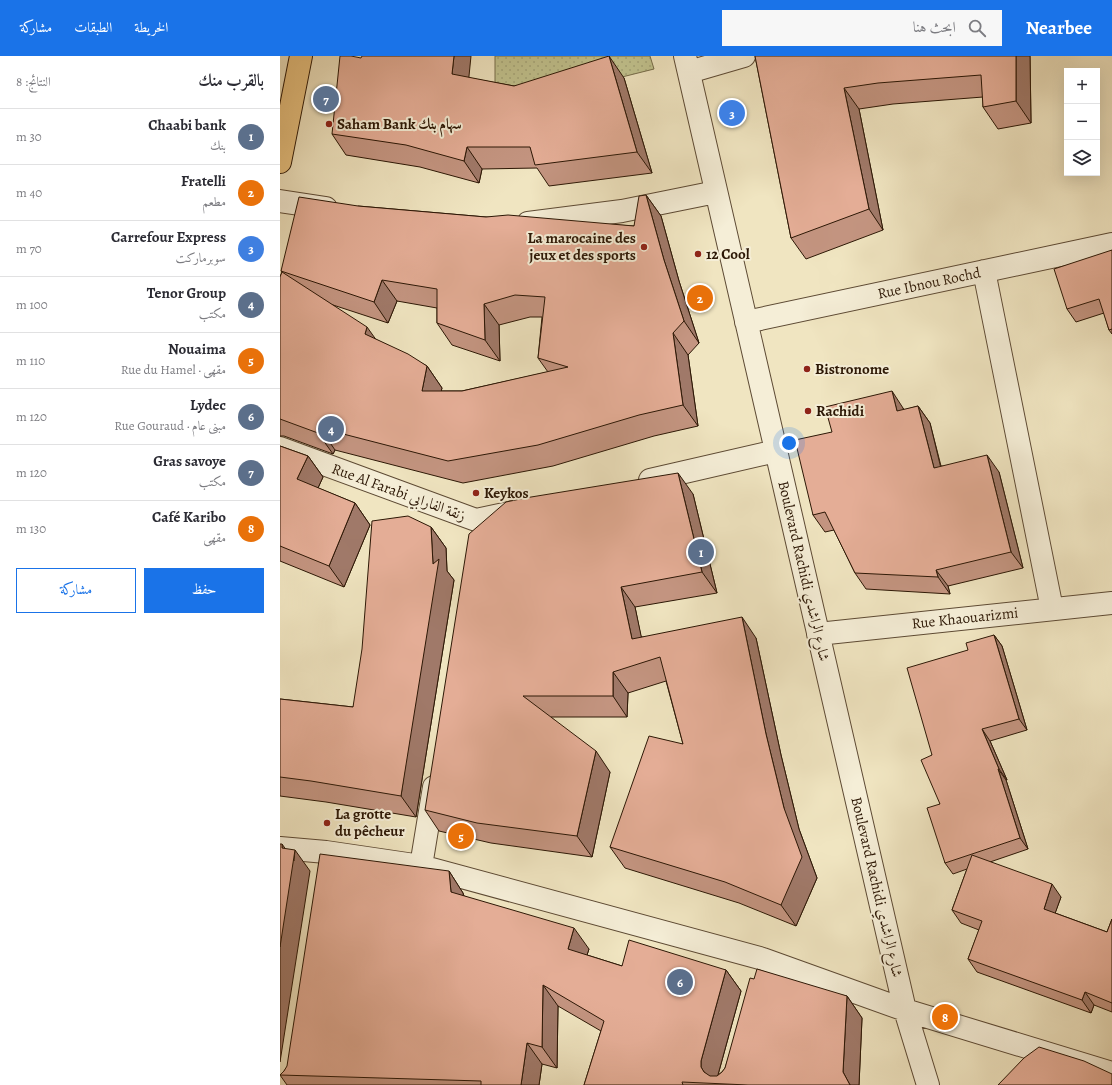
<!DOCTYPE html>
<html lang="ar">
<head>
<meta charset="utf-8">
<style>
  body { margin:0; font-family:Alegreya,Amiri,serif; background:#f7f7f7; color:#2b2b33; direction:rtl }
  .controls { position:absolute; right:12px; top:12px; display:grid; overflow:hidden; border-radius:0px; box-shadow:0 4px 16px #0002 }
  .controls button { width:36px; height:36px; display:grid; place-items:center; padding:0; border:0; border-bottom:1px solid #e1e1e2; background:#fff; color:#2b2b33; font:20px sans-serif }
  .you { position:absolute; left:509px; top:387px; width:14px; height:14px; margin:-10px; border:3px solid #fff; border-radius:50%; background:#1a73e8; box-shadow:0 0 0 6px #1a73e833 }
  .badge { display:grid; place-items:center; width:26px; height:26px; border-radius:50%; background:#1a73e8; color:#fff; font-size:13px; font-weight:700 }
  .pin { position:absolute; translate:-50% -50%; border:2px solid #fff; box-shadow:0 1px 4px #0006 }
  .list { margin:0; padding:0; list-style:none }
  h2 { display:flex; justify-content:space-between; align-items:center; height:52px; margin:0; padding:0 16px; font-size:17px }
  h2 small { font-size:13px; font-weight:400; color:#7c7c81 }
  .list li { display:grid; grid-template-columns:26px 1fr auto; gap:12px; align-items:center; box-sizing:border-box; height:56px; padding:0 16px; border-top:1px solid #e1e1e2 }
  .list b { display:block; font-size:15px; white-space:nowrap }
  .list p { margin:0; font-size:13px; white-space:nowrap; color:#7c7c81 }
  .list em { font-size:13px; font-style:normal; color:#7c7c81 }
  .actions { display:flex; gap:8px; padding:12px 16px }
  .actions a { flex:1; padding:9px 0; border:1px solid #1a73e8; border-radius:0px; text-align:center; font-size:14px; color:#1a73e8 }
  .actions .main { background:#1a73e8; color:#fff }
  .icon { flex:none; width:22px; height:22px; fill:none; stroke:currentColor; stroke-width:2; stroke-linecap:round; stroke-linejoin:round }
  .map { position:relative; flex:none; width:832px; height:1029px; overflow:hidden; direction:ltr }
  header { display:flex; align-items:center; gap:24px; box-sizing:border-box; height:56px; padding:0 20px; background:#1a73e8; color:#fff }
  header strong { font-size:19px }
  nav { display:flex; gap:22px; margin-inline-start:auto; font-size:14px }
  .search { width:280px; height:36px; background:#f7f7f7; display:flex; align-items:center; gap:10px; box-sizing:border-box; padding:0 14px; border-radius:0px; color:#7c7c81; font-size:15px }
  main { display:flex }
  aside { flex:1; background:#fff }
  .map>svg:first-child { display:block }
</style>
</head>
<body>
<header>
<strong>Nearbee</strong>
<div class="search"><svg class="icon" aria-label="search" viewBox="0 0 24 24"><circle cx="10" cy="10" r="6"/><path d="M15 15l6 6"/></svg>ابحث هنا</div>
<nav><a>الخريطة</a><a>الطبقات</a><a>مشاركة</a></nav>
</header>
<main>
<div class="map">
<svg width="832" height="1029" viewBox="0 0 832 1029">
  <defs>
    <pattern id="green-dots" width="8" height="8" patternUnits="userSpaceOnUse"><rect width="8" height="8" fill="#c1c28e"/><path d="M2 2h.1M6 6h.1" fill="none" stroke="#a6a679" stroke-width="1.8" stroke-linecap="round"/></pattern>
  </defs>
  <rect width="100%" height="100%" fill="#f0e5c1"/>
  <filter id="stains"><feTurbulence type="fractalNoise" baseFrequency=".005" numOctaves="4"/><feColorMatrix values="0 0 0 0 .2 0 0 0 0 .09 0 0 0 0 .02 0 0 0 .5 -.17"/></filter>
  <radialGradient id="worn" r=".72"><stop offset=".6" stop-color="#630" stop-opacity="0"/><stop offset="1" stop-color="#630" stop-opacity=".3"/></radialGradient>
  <!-- green -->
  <path fill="url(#green-dots)" stroke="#766c4a" d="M 215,0 L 370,0 L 374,13 L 250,44 L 215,38 Z"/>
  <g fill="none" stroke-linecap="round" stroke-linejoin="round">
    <defs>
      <path id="minor" d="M 405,0 L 625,954 L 648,1029
        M 409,16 L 464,0
        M 0,145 L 46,152
        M 248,167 L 342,155 L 436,136
        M 704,215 L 772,553
        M 466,266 L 832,188
        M 0,392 L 196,464 L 238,455
        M 370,424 L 496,395
        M 538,578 L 832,547
        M 0,792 L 46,796 L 141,810 L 483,903 L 625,954 L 832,1017
        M 141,810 L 154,731"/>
      <path id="major" d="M 0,106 L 21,0"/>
    </defs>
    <!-- minor casing -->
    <use href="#minor" stroke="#5d4a34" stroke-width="24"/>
    <!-- major casing -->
    <use href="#major" stroke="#2c1705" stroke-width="24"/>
    <!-- minor -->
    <use href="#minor" stroke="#f5eed7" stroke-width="22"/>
    <!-- major -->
    <use href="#major" stroke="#e8c280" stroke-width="22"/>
  </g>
  <!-- wall -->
  <path fill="#c49581" stroke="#2c1705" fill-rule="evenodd" d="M 475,0 L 750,0 L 751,67 L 718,73 L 703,51 L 703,41 L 613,48 L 579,53 L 603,174 L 526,203 L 511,182 Z
    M 189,22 L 234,30 L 344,22 L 372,117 L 269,130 L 257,112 L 202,113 L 199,127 L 140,111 L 66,99 L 52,78 Z
    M 366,139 L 381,160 L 399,225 L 419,287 L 408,299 L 418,370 L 374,380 L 273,410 L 183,427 L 55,394 L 53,398 L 4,380 L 0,380 L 0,221 L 2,216 L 1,215 L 78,150 L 206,161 L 354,170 ZM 117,245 L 157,252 L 157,267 L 172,289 L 220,305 L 219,269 L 250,261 L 262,261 L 258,302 L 268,316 L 182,335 L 161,335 L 162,332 L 147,310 L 95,283 L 50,248 L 108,267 Z
    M 832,194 L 832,278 L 829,274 L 824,257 L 796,266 L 787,253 Z
    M 638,350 L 650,367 L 661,410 L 719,416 L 743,512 L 668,530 L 670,538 L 586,533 L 575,517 L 554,474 L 545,476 L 533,459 L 552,376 L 623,352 L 624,354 Z
    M 0,390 L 28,400 L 43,421 L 38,432 L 75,447 L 90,469 L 64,531 L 0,505 Z
    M 413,438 L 437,537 L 355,551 L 361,581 L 476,582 L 501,699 L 519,773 L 537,822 L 516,870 L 459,847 L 345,812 L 330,791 L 403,688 L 386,625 L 348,637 L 347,661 L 271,661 L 330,716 L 312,801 L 211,787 L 159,775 L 145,754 Z
    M 151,471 L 166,492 L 167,515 L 174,524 L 136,761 L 46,746 L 0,740 L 0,643 L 73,651 Z
    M 714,579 L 722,590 L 747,674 L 710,685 L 727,724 L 726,724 L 748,793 L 710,806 L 781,841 L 775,857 L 827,876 L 832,863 L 832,956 L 814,949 L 811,957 L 697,916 L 688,903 L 699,874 L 681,867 L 672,854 L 687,813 L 673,818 L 665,807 L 660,748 L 652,699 L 688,594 Z
    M 169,815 L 183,837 L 184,840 L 309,893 L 307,899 L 342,910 L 446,914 L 461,935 L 438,1019 L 442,1016 L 445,1012 L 474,923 L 567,940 L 582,962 L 579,1029 L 304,1029 L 321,975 L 278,950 L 277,1012 L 262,1008 L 259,1029 L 7,1029 L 0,1019 L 4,1015 Z"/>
  <!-- shaded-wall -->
  <path fill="#a07969" stroke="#2c1705" d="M 174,0 L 191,0 L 187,40 L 172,18 Z
    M 329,0 L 344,22 L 372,117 L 357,96 Z
    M 736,0 L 750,0 L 751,67 L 736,45 Z
    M 564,32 L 579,53 L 603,174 L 589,153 Z
    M 187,91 L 202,113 L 199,127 L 184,105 Z
    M 366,139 L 381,160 L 399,225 L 419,287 L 404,265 L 384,204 Z
    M 102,224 L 117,245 L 108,267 L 94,246 Z
    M 204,248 L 219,269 L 220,305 L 205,284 Z
    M 87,271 L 102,292 L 85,278 Z
    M 393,277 L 408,299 L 418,370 L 403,349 Z
    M 147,310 L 162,332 L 156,356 L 142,335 Z
    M 612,335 L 623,352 L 629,372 L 617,355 Z
    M 638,350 L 650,367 L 665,429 L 654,412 Z
    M 40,372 L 55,394 L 53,398 L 38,377 Z
    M 707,399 L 719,416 L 743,512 L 731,496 Z
    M 28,400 L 43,421 L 32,445 L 17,423 Z
    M 398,417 L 413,438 L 437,537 L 422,516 Z
    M 75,447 L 90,469 L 64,531 L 49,510 Z
    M 151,471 L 166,492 L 167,515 L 174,524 L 136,761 L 121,740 L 153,508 Z
    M 656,514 L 668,530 L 670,538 L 658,521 Z
    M 341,531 L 355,551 L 366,603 L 352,583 Z
    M 462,561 L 476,582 L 501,699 L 519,773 L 537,822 L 516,870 L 501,849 L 504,752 L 486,678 Z
    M 714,579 L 722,590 L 747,674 L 739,663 Z
    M 333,616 L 348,637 L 347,661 L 333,640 Z
    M 702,673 L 710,685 L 727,724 L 719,713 Z
    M 316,695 L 330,716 L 312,801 L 297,780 Z
    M 718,713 L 726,724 L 748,793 L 740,782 Z
    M 2,788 L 14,805 L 15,794 L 30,815 L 0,1006 L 0,891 L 2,792 Z
    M 169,815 L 183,837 L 186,857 L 171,836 Z
    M 772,828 L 781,841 L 772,866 L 764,853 Z
    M 294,872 L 309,893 L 302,914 L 288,893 Z
    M 446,914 L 461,935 L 436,1026 L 424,1016 L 421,1011 L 421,1005 Z
    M 263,929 L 278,950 L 277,1012 L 262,991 Z
    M 805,936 L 814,949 L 811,957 L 802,944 Z
    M 567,940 L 582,962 L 579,1029 L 570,1029 L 563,1016 Z
    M 247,987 L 262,1008 L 259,1029 L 241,1029 Z"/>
  <!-- building -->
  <path fill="#e4ad96" stroke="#2c1705" d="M 60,0 L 71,0 L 81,2 L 82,0 L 174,0 L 172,18 L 234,30 L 329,0 L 357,96 L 255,109 L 250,91 L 187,91 L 184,105 L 126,89 L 52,78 Z
    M 475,0 L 736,0 L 736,45 L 703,51 L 701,19 L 598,27 L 564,32 L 589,153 L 511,182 Z
    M 366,139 L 384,204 L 404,265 L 393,277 L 403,349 L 359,359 L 258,389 L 168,405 L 40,372 L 38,377 L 0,363 L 0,221 L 2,216 L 87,271 L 85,278 L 128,298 L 147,310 L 142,335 L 182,335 L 288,311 L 258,302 L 265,241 L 235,239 L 204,248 L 205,284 L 157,267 L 157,233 L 102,224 L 94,246 L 1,215 L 19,141 L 78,150 L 206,161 L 228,159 L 354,170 L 359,140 Z
    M 832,194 L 832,273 L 829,274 L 819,243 L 787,253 L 774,213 Z
    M 612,335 L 617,355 L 638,350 L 654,412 L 707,399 L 731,496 L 656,514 L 658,521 L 575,517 L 545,456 L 533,459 L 515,384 L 552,376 L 545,351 Z
    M 0,390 L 28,400 L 17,423 L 75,447 L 49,510 L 0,490 Z
    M 398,417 L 422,516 L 341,531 L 352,583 L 462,561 L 486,678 L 504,752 L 522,801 L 501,849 L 445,826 L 330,791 L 369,680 L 403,688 L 380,601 L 333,616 L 333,640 L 243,640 L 316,695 L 297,780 L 197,767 L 145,754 L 189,478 L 226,446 L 245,442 Z
    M 128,460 L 151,471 L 153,508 L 159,503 L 121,740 L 31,725 L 0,721 L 0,643 L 73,651 L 82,593 L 92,465 Z
    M 714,579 L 739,663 L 702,673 L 719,713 L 718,713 L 740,782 L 665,807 L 647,752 L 660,748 L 641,704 L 652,699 L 627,612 L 688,594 L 686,587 Z
    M 0,788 L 2,788 L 2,792 L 15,794 L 0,891 Z
    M 40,798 L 169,815 L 171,836 L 294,872 L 288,893 L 342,910 L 349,884 L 446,914 L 421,1005 L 421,1011 L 424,1016 L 430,1020 L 437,1020 L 442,1016 L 445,1012 L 470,922 L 474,923 L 477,913 L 567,940 L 563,1016 L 570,1029 L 468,1029 L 402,1026 L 403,1029 L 304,1029 L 324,965 L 263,929 L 262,991 L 247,987 L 241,1029 L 201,1029 L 201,1025 L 0,1019 L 4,1015 L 7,1010 Z
    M 692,799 L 772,828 L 764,853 L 827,876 L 832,863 L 832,947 L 805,936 L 802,944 L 688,903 L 702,865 L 672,854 Z
    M 759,991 L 804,1005 L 832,1018 L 832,1029 L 718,1029 L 744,1002 Z"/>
  <!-- markers -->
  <g fill="#8f2418" stroke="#f5eed7" stroke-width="1.5">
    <circle cx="49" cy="68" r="4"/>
    <circle cx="364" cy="191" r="4"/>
    <circle cx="418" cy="198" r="4"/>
    <circle cx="527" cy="313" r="4"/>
    <circle cx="528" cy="355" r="4"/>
    <circle cx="196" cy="437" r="4"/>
    <circle cx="47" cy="767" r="4"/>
  </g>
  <g text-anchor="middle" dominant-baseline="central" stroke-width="4" stroke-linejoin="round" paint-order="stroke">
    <!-- poi labels -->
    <g font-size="15" font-weight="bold" fill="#2c1705" stroke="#f5eed7" text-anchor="start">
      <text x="57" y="68">Saham Bank سهام بنك</text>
      <text x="356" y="182" text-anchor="end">La marocaine des<tspan x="356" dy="17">jeux et des sports</tspan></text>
      <text x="426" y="198">12 Cool</text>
      <text x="535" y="313">Bistronome</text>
      <text x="536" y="355">Rachidi</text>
      <text x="204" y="437">Keykos</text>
      <text x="55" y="758">La grotte<tspan x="55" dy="17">du pêcheur</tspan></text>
    </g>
    <!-- street labels -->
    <g font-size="15" fill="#2c1705" stroke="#f5eed7">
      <text transform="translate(649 227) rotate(-12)">Rue Ibnou Rochd</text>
      <text transform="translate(119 436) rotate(20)">Rue Al Farabi زنقة الفارابي</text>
      <text transform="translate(524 515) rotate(77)">Boulevard Rachidi شارع الراشدي</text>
      <text transform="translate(685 562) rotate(-6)">Rue Khaouarizmi</text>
      <text transform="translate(597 831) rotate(77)">Boulevard Rachidi شارع الراشدي</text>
    </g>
  </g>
  <rect width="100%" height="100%" filter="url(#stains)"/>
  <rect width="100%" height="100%" fill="url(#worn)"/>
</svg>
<div class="controls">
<button>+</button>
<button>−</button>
<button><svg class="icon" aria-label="layers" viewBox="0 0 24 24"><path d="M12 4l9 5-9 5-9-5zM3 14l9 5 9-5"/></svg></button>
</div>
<div class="you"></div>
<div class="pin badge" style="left:421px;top:496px;background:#5c6f8a">1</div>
<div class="pin badge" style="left:420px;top:242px;background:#e8710a">2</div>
<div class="pin badge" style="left:452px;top:57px;background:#3f7fe0">3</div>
<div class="pin badge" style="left:51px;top:373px;background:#5c6f8a">4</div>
<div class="pin badge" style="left:181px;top:780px;background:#e8710a">5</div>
<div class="pin badge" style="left:400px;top:926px;background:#5c6f8a">6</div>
<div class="pin badge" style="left:46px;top:43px;background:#5c6f8a">7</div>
<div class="pin badge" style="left:665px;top:961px;background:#e8710a">8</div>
</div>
<aside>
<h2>بالقرب منك<small>النتائج: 8</small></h2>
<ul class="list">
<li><span class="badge" style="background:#5c6f8a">1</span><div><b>Chaabi bank</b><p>بنك</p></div><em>30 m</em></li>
<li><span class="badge" style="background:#e8710a">2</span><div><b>Fratelli</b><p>مطعم</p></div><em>40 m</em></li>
<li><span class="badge" style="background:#3f7fe0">3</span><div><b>Carrefour Express</b><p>سوبرماركت</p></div><em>70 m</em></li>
<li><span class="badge" style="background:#5c6f8a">4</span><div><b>Tenor Group</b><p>مكتب</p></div><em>100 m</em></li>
<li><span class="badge" style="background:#e8710a">5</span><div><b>Nouaima</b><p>مقهى · Rue du Hamel</p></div><em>110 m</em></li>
<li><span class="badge" style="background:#5c6f8a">6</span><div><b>Lydec</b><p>مبنى عام · Rue Gouraud</p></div><em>120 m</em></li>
<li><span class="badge" style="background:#5c6f8a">7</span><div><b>Gras savoye</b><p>مكتب</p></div><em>120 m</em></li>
<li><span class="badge" style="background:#e8710a">8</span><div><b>Café Karibo</b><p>مقهى</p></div><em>130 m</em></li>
</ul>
<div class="actions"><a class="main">حفظ</a><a>مشاركة</a></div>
</aside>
</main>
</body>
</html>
